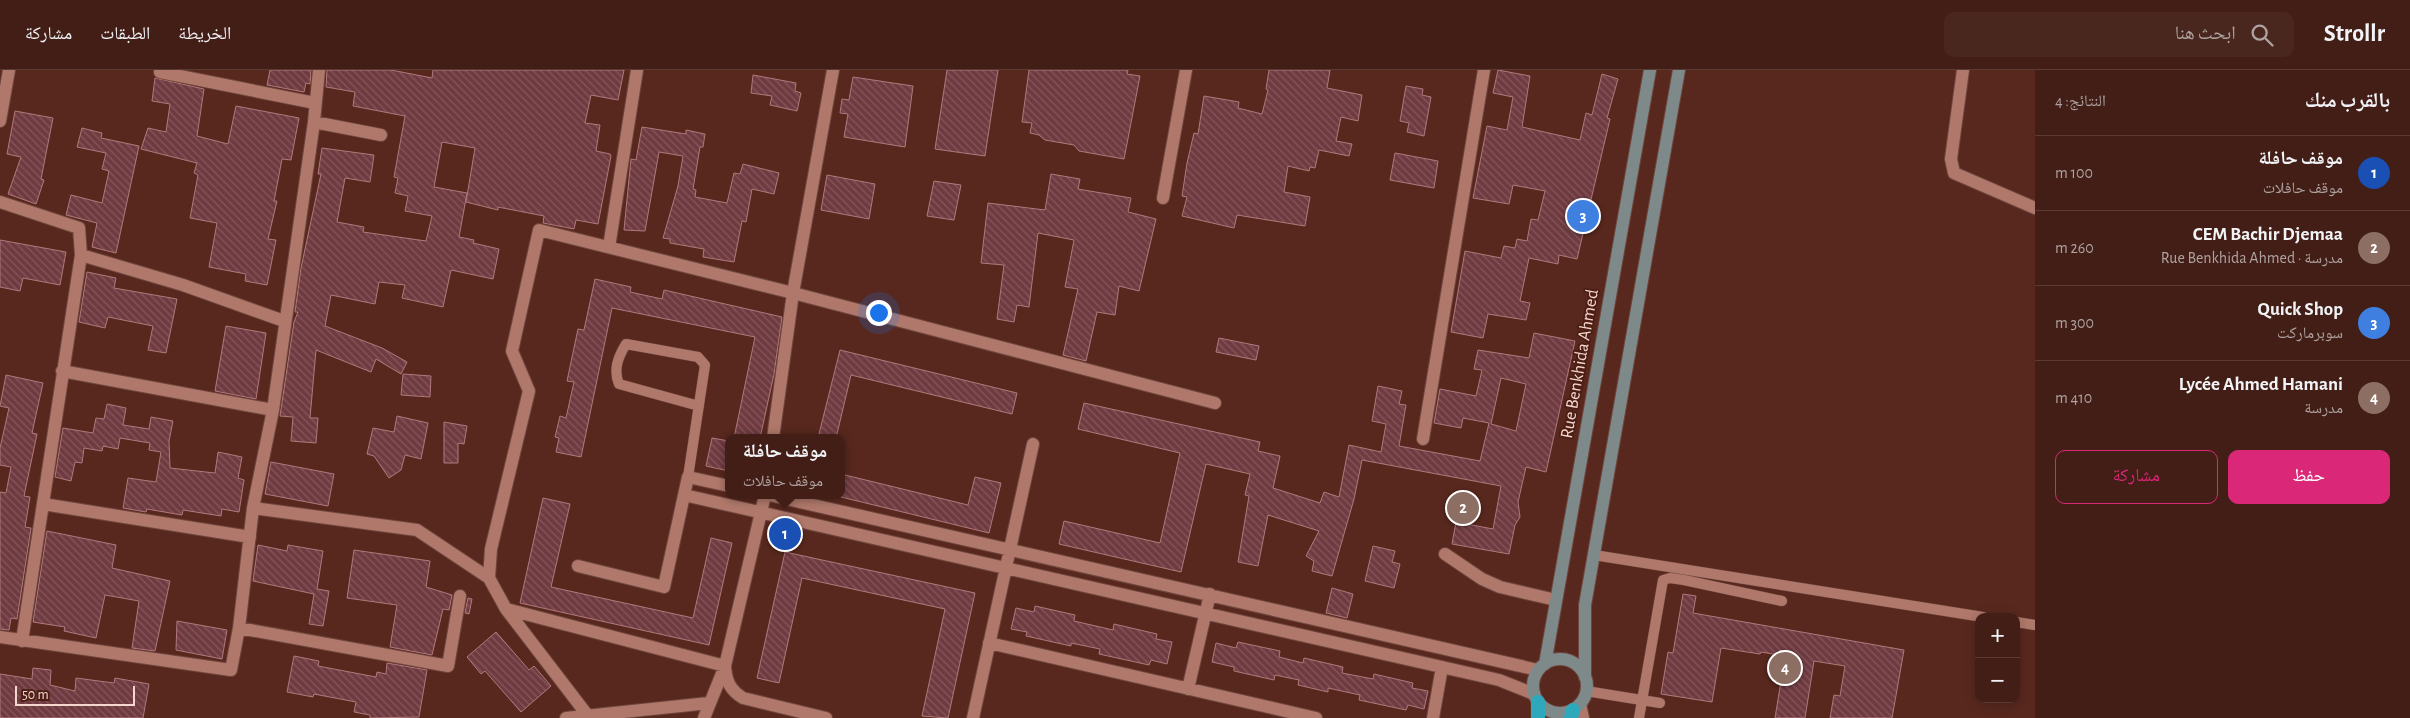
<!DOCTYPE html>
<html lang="ar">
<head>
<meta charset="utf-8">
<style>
  body { margin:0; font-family:"Alegreya Sans","Noto Naskh Arabic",sans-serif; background:#49271f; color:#f1f3f6; direction:rtl }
  .controls { position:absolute; right:15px; bottom:15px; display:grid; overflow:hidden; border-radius:10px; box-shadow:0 2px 12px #0003 }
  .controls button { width:45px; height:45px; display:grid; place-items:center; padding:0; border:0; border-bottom:1px solid #5a3c35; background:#421e16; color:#f1f3f6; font:25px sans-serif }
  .scale { position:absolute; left:15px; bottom:12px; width:120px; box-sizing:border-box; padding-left:5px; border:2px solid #f5d6cf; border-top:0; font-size:14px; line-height:18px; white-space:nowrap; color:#f5d6cf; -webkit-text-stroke:4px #4c1e14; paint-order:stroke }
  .you { position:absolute; left:878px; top:242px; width:18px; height:18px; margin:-12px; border:4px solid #fff; border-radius:50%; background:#1a73e8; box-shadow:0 0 0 8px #1a73e833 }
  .badge { display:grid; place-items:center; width:32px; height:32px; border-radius:50%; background:#db2777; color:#fff; font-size:16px; font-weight:700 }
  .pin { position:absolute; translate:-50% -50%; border:2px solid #fff; box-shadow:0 1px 5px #0006 }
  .popup { position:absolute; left:725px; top:364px; width:120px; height:65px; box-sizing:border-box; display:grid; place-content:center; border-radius:10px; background:#421e16; filter:drop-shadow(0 1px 4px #0005); font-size:16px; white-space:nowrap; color:#aea2a1 }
  .popup b { font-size:19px; color:#f1f3f6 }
  .popup::after { content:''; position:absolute; left:50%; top:100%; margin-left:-10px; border:10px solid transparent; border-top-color:#421e16 }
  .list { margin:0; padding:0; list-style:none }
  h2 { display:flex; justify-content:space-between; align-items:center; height:65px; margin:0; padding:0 20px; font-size:21px }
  h2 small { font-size:16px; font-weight:400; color:#aea2a1 }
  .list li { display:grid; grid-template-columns:32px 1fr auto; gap:15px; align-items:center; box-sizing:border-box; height:75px; padding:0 20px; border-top:1px solid #5a3c35 }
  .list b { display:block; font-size:19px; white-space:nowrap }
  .list p { margin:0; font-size:16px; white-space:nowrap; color:#aea2a1 }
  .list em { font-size:16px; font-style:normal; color:#aea2a1 }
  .actions { display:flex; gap:10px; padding:15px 20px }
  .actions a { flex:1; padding:11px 0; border:1px solid #db2777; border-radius:10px; text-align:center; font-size:18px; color:#db2777 }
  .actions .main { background:#db2777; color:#fff }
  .icon { flex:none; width:28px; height:28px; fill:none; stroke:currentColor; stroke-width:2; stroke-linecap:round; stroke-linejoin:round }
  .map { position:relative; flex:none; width:2035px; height:648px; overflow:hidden; direction:ltr }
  header { display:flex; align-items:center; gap:30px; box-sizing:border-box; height:70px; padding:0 25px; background:#421e16; border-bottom:1px solid #5a3c35 }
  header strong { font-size:24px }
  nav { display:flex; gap:28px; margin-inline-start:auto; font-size:18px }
  .search { width:350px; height:45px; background:#49271f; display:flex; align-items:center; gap:12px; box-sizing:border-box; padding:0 18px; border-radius:10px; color:#aea2a1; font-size:19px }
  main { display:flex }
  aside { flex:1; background:#421e16 }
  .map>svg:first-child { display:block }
</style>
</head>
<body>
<header>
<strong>Strollr</strong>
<div class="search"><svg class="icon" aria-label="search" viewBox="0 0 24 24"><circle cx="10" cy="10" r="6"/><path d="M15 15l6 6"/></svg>ابحث هنا</div>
<nav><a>الخريطة</a><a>الطبقات</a><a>مشاركة</a></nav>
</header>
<main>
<aside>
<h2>بالقرب منك<small>النتائج: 4</small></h2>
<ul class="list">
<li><span class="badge" style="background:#1a4fb4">1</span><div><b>موقف حافلة</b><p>موقف حافلات</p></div><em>100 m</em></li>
<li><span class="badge" style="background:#8d6e63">2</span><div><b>CEM Bachir Djemaa</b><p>مدرسة · Rue Benkhida Ahmed</p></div><em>260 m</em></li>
<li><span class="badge" style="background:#3f7fe0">3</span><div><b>Quick Shop</b><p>سوبرماركت</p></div><em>300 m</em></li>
<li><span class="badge" style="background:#8d6e63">4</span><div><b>Lycée Ahmed Hamani</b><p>مدرسة</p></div><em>410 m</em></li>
</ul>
<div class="actions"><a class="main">حفظ</a><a>مشاركة</a></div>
</aside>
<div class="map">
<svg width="2035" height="648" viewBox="0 0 2035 648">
  <defs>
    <pattern id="building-back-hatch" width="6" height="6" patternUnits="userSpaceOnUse" patternTransform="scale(1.25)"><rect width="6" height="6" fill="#6f3b41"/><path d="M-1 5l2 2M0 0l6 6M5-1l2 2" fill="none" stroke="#84575b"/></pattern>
  </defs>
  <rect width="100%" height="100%" fill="#58281e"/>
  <!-- building -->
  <path fill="url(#building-back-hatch)" stroke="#b2787c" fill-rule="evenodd" d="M 270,0 L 311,0 L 310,14 L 306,13 L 304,22 L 267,15 Z
    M 327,0 L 391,0 L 432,8 L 433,0 L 624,0 L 618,30 L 591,25 L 585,53 L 600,55 L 596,81 L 610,84 L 611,86 L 598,154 L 576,150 L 574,159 L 543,153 L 544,146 L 498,137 L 498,140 L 466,132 L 475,78 L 442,72 L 434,117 L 467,123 L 459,167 L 474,170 L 473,173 L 499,179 L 493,209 L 451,200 L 443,237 L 402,228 L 405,215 L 379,212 L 375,234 L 331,225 L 325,256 L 382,278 L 407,292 L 401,304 L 376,289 L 371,302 L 316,280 L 310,348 L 318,348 L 316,373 L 291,371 L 293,347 L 280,346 L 294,252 L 298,242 L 295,242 L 301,198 L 321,104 L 318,104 L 322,78 L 374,85 L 370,112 L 345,108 L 337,152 L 364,157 L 363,162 L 426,171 L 432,146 L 405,141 L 408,126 L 395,123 L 398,108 L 394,107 L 405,46 L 353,36 L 355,22 L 326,17 Z
    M 947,0 L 998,0 L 985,86 L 935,79 Z
    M 1029,0 L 1128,0 L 1127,4 L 1140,6 L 1124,89 L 1079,81 L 1074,75 L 1045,70 L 1039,65 L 1030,63 L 1032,53 L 1022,52 Z
    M 1269,0 L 1330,0 L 1327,18 L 1362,25 L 1358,51 L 1341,47 L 1336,71 L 1352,74 L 1349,86 L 1319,80 L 1315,98 L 1310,97 L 1309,101 L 1288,96 L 1284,122 L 1310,127 L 1305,156 L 1237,145 L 1234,158 L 1182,146 L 1187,127 L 1182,126 L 1187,93 L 1194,63 L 1198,64 L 1204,26 L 1239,32 L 1238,38 L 1262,44 L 1268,20 L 1266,19 Z
    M 1498,0 L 1530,6 L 1522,57 L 1580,70 L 1586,43 L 1592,45 L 1602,4 L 1618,9 L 1607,48 L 1610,49 L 1577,189 L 1559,185 L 1558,194 L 1529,188 L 1520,231 L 1530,233 L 1526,250 L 1488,244 L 1483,268 L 1451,262 L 1465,181 L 1501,188 L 1504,176 L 1515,178 L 1517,169 L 1527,171 L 1531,149 L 1538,150 L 1545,121 L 1513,115 L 1509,134 L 1473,128 L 1487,56 L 1507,60 L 1513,27 L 1493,23 Z
    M 753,5 L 796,13 L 795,21 L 801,23 L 797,41 L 770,35 L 772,26 L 751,23 Z
    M 853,7 L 913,16 L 905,77 L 844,67 L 848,44 L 840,43 L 842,29 L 849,30 Z
    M 155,8 L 204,19 L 197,66 L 228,74 L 236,36 L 299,48 L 291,90 L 282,89 L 274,131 L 277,131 L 268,169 L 276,170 L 267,215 L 245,211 L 246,204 L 209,197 L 217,153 L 190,148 L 198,105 L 194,103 L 197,93 L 141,79 L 148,58 L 166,62 L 170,34 L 152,31 Z
    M 1406,16 L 1423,19 L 1422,25 L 1431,27 L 1424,66 L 1407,62 L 1409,53 L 1400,51 Z
    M 15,41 L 53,48 L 41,109 L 44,110 L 36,134 L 8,124 L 21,87 L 7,84 Z
    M 642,57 L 686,64 L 686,60 L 705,64 L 703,77 L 700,77 L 693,119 L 696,120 L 695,127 L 727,133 L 734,103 L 740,104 L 743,94 L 779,103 L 774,124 L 752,119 L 746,152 L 742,151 L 734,192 L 703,187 L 704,179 L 670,173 L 670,169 L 663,168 L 678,116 L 683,86 L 659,82 L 645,161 L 624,160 L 631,89 L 636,90 Z
    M 82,58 L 102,63 L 101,68 L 139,76 L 116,183 L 92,177 L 97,153 L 66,145 L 71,125 L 102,133 L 109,101 L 102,99 L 106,83 L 77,77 Z
    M 1395,83 L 1438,91 L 1434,118 L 1390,110 Z
    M 1051,104 L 1080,109 L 1078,119 L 1131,128 L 1128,142 L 1156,149 L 1139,221 L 1119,216 L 1115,245 L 1097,242 L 1086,291 L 1063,285 L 1078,219 L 1065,217 L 1074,170 L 1038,163 L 1029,237 L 1017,235 L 1014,252 L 997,249 L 1004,195 L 981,193 L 988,133 L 1045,140 Z
    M 827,105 L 875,114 L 869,149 L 821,140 Z
    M 934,111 L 961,115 L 954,150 L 927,146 Z
    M 0,170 L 66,182 L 60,215 L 23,208 L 20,221 L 0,217 Z
    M 87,202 L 116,208 L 114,218 L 177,229 L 166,283 L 148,280 L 153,256 L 108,247 L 105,258 L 79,252 Z
    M 595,209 L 631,217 L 630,222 L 662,229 L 664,220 L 782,247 L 774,304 L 760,368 L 734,368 L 755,267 L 612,238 L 581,387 L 556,382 L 559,368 L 555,367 L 560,346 L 566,348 L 574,312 L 567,311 L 578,259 L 584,260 Z
    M 226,256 L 266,263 L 256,329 L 215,321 Z
    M 1534,263 L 1575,271 L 1546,402 L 1526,397 L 1518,432 L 1520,447 L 1515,455 L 1509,484 L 1452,474 L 1456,452 L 1493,459 L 1501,416 L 1362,390 L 1354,429 L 1332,506 L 1312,501 L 1314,491 L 1306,486 L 1319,461 L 1268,445 L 1258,496 L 1238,492 L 1249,426 L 1245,425 L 1250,404 L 1206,394 L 1181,502 L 1059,474 L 1064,451 L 1160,473 L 1180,383 L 1078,359 L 1084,333 L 1260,372 L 1258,381 L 1280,386 L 1273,418 L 1320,433 L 1324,422 L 1339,427 L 1349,375 L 1381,382 L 1386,354 L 1372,351 L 1378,316 L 1402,321 L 1399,334 L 1406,335 L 1399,376 L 1480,391 L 1489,353 L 1463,348 L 1461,358 L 1434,353 L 1440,319 L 1476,326 L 1482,300 L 1474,299 L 1478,280 L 1529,288 ZM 1501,308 L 1526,314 L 1516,361 L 1491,354 Z
    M 1219,268 L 1259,276 L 1256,290 L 1216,282 Z
    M 840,280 L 1017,323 L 1012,344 L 851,305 L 836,368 L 818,368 Z
    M 403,304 L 431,306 L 430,327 L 401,325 Z
    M 6,305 L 43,313 L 32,363 L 37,364 L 24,426 L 30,427 L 25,457 L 31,458 L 17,549 L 11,548 L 9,560 L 0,559 L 0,422 L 6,423 L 11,397 L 0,395 L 0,378 L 9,338 L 0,336 Z
    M 107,334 L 126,338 L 123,355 L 149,359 L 151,347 L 173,351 L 169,371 L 170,398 L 215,403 L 218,382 L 242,387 L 238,408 L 244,410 L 239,442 L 222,439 L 221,446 L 183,440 L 182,445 L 147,439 L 146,442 L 123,438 L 128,408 L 156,412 L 161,382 L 149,380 L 150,373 L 120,368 L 118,379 L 103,376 L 102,381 L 84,378 L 82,393 L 75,392 L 71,411 L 55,407 L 63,358 L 93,363 L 96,348 L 104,349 Z
    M 397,346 L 428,353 L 421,389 L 405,385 L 401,400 L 389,408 L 374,386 L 367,384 L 373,358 L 394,362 Z
    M 444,352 L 467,356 L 464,374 L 458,373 L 458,393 L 444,393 Z
    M 712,368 L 729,371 L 729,401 L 706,396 Z
    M 271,392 L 334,404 L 328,436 L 265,424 Z
    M 841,404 L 968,435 L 975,407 L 1001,413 L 989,463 L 841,427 Z
    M 543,428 L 570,434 L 551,517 L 693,548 L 711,468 L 732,473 L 709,575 L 520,533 Z
    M 47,461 L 116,475 L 112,498 L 170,511 L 155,581 L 132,578 L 139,531 L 105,525 L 96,568 L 64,561 L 65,557 L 33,552 Z
    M 258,475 L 287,481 L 288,475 L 323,481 L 317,519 L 329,521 L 323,556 L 309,554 L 314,524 L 253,511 Z
    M 1373,476 L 1395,481 L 1392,492 L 1400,494 L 1394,518 L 1365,511 Z
    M 354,480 L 430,491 L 426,517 L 452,525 L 449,540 L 443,539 L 432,585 L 390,577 L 397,535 L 347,528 Z
    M 785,482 L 975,523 L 948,648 L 922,646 L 945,539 L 802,508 L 779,613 L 757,608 Z
    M 1332,518 L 1353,524 L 1347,548 L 1326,543 Z
    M 1683,524 L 1696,526 L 1693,543 L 1904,580 L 1892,648 L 1830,648 L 1834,625 L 1840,626 L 1845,596 L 1814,591 L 1805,648 L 1775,648 L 1785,586 L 1761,582 L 1760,584 L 1721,578 L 1712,632 L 1661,624 L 1668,582 L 1673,583 Z
    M 468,528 L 472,529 L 469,544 L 465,543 Z
    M 1035,536 L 1075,545 L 1074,551 L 1113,560 L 1114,554 L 1157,564 L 1156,569 L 1172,572 L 1167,594 L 1151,590 L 1149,595 L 1099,584 L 1100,579 L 1071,573 L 1071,576 L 1026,566 L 1027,562 L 1011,559 L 1016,538 L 1034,542 Z
    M 177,551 L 227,560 L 222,589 L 176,580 Z
    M 496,562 L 529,600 L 534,596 L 551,616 L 521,642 L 485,601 L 481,604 L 467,587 Z
    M 1238,572 L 1280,581 L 1279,587 L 1303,593 L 1304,588 L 1343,597 L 1342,603 L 1373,609 L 1374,604 L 1413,613 L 1412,618 L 1428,621 L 1424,639 L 1408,635 L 1406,640 L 1359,630 L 1360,625 L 1328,618 L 1328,622 L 1298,615 L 1299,610 L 1275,605 L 1274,610 L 1234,601 L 1234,597 L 1212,592 L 1216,573 L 1236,578 Z
    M 294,586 L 319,591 L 318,596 L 376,607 L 377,602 L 386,604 L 387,593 L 427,600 L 419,647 L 370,648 L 370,645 L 354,642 L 356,632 L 314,624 L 313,627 L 287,622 Z
    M 33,598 L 51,600 L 50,615 L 75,621 L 76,608 L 114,613 L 115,608 L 149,614 L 143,648 L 0,648 L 0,604 L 32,609 Z"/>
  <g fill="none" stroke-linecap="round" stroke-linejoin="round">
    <defs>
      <path id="service" d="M 688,407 L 705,295 L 698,287 L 626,274 C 618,287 613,300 619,314 L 699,336
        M 1594,485 L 1983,547
        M 2016,552 L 2035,555
        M 1586,621 L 1660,633
        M 1639,648 L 1663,510 L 1670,508 L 1684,510 L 1782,531"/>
      <path id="minor" d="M 319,0 L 314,52 L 273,340 L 253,438 L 239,558 L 448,596 L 460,526
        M 1963,0 L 1951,89 L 1954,103 L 2035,138
        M 160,2 L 315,33
        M 0,51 L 9,0
        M 314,52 L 381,65
        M 1163,128 L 1186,0
        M 0,132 L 79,158 L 81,185 L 22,571
        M 609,177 L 637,0
        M 81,185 L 183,215 L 284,251
        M 62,301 L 273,340
        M 773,368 L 793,223 L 833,0
        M 1423,369 L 1484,0
        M 684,425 L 1499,610 L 1534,624
        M 765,425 L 725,596 C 726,611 730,620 743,628 L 826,648
        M 769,425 L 1538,600
        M 43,434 L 250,467
        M 253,438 L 417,460 L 489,508 L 506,539 L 725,596 L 704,648
        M 1445,484 L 1482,509 L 1500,517 L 1556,530
        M 578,496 L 664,517 L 688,407 L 729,416
        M 489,508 L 491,479 L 529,321 L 512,281 L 539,160 L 793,223 L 1215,333
        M 506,539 L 588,646
        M 0,567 L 231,600 L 239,558
        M 989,573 L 1316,648
        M 1188,619 L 1210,524
        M 1580,634 L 1583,648
        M 566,648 L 709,633
        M 973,648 L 1033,374
        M 1433,648 L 1442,597"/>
      <path id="secondary" d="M1533 616a27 27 0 1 1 54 0a27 27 0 1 1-54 0Z
        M 1545,594 L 1650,0
        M 1585,607 L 1585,535 L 1679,0"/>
      <path id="trunk" d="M 1538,632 L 1538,648
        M 1571,648 L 1573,640"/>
    </defs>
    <!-- service casing -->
    <use href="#service" stroke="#6f463e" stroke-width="11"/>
    <!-- minor casing -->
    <use href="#minor" stroke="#6f463e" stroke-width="14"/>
    <!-- secondary casing -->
    <use href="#secondary" stroke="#6f463e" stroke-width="14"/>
    <!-- trunk casing -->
    <use href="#trunk" stroke="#6f463e" stroke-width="15"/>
    <!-- service -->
    <use href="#service" stroke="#af786b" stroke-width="10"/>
    <!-- minor -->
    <use href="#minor" stroke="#af786b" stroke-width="12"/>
    <!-- secondary -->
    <use href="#secondary" stroke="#7e8a8a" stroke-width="12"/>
    <!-- trunk -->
    <use href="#trunk" stroke="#2ea9bc" stroke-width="14"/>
  </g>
  <g text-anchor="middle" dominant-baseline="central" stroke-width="4" stroke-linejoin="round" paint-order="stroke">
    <!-- street labels -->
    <g font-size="18" fill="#f5d6cf" stroke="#4c1e14">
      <text transform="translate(1580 294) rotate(-80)">Rue Benkhida Ahmed</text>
    </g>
  </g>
</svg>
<div class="controls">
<button>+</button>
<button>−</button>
</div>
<div class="scale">50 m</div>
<div class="you"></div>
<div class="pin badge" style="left:785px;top:464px;background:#1a4fb4">1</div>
<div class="popup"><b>موقف حافلة</b>موقف حافلات</div>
<div class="pin badge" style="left:1463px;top:438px;background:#8d6e63">2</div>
<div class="pin badge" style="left:1583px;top:146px;background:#3f7fe0">3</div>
<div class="pin badge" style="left:1785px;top:598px;background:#8d6e63">4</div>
</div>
</main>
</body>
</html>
